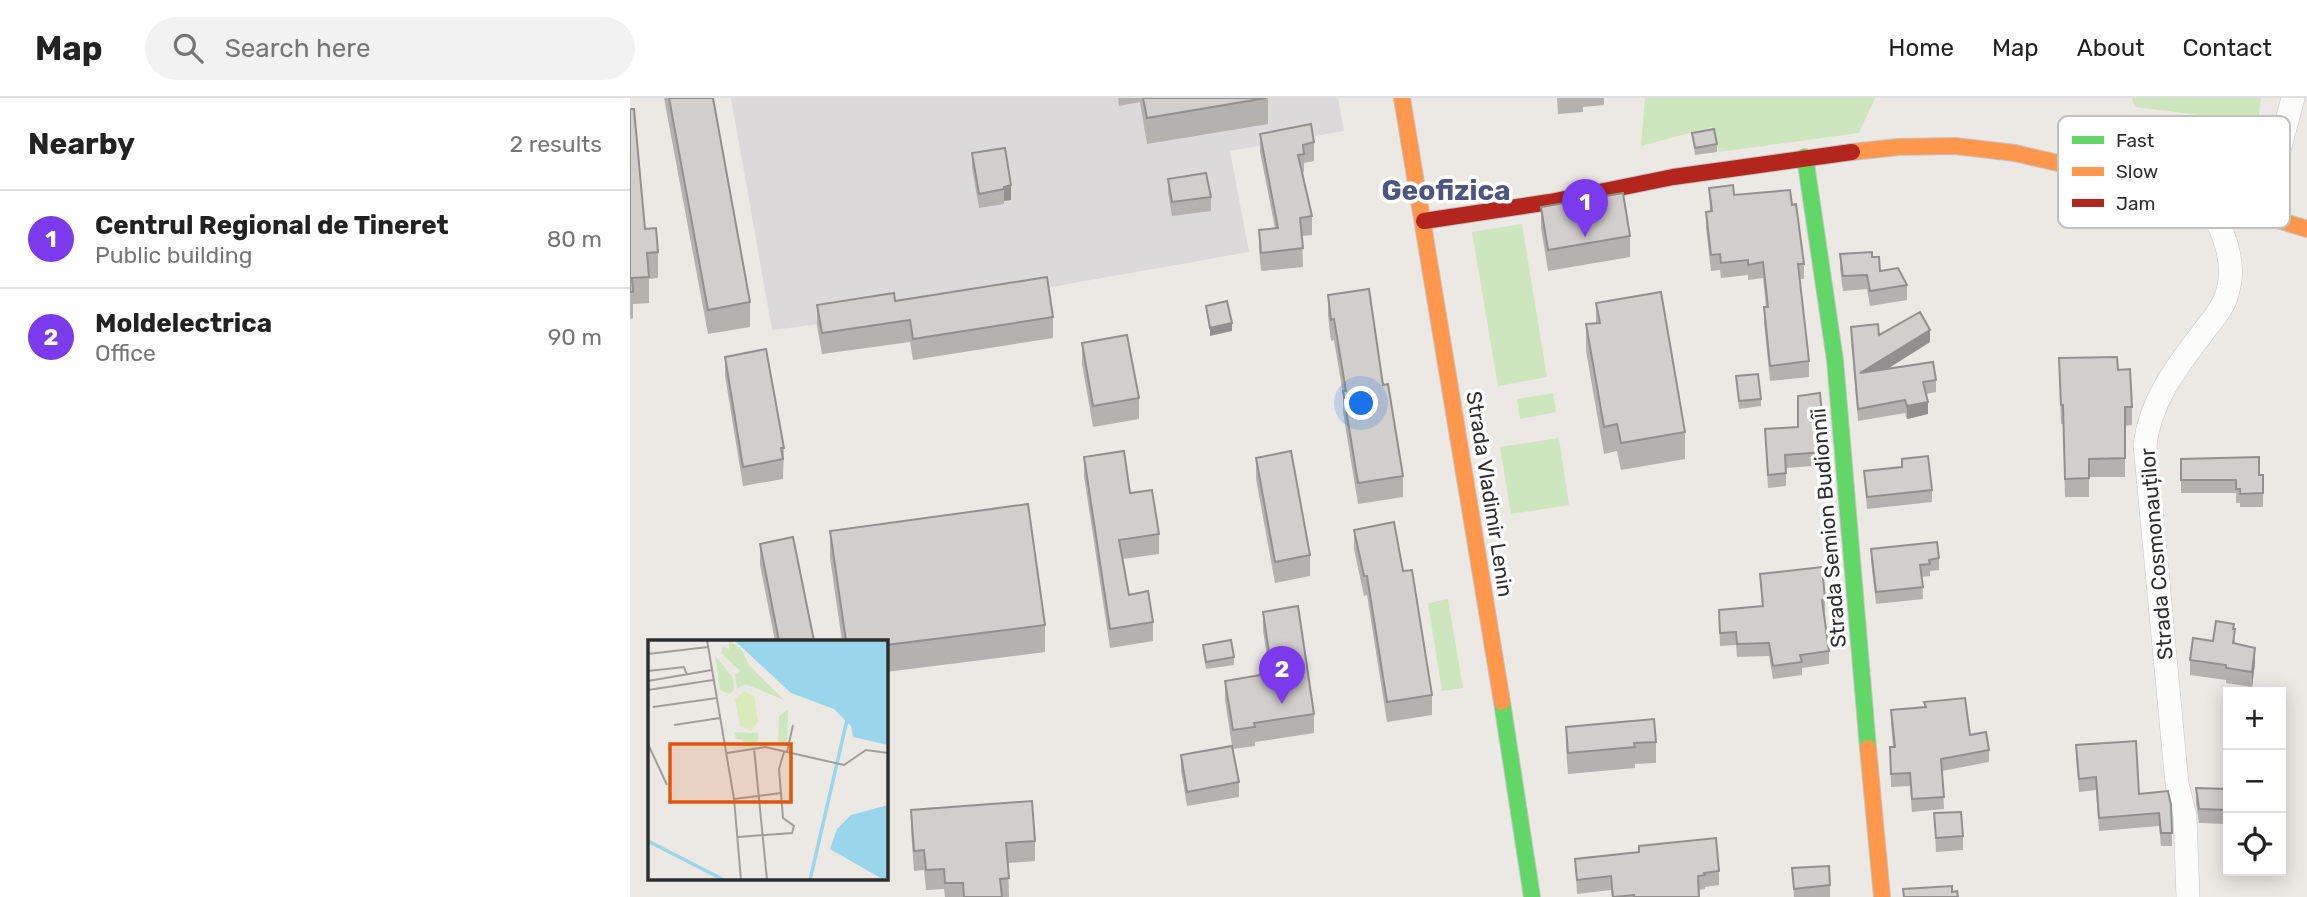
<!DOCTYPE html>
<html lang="en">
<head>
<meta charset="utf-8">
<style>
  body { margin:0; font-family:Rubik,sans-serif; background:#f2f2f2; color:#222 }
  .controls { position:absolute; right:21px; bottom:21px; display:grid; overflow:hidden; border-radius:0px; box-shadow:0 4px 18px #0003 }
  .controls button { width:63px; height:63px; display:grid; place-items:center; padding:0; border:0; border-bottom:2px solid #e0e0e0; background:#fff; color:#222; font:35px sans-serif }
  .you { position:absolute; left:732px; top:306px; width:24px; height:24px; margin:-18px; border:5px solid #fff; border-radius:50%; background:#1a73e8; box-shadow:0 0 0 10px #1a73e833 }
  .badge { display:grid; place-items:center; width:46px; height:46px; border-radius:50%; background:#7c3aed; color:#fff; font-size:23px; font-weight:700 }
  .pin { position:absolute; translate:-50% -58px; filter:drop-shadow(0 2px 4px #0008) }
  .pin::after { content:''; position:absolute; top:37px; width:24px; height:21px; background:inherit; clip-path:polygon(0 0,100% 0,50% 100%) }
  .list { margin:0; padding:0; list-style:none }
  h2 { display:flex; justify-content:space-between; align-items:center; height:91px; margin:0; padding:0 28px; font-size:30px }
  h2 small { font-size:23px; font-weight:400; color:#767676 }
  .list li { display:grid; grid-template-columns:46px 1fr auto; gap:21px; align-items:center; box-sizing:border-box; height:98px; padding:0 28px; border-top:2px solid #e0e0e0 }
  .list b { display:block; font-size:26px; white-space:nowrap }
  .list p { margin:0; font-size:23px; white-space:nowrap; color:#767676 }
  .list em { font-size:23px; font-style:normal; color:#767676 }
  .icon { flex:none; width:38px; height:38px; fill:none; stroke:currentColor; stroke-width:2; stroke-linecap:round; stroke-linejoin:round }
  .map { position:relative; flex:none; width:1677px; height:799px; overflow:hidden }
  header { display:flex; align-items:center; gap:42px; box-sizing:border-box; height:98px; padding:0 35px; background:#fff; border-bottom:2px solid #e0e0e0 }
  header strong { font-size:33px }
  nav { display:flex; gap:38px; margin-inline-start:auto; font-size:24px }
  .search { width:490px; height:63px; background:#f2f2f2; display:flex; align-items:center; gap:18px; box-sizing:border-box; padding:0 24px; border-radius:38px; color:#767676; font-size:26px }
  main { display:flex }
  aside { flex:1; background:#fff }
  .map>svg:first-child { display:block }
</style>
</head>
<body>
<header>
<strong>Map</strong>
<div class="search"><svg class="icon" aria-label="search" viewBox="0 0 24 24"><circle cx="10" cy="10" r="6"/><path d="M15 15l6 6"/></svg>Search here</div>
<nav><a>Home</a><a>Map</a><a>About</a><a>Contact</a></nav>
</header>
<main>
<aside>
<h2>Nearby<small>2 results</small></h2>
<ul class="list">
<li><span class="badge">1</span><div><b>Centrul Regional de Tineret</b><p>Public building</p></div><em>80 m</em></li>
<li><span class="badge">2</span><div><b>Moldelectrica</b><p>Office</p></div><em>90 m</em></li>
</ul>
</aside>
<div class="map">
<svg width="1677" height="799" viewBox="0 0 1677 799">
  <rect width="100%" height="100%" fill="#ece8e4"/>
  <!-- industrial -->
  <path fill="#dcd9db" d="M 101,0 L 708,0 L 714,33 L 600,53 L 619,154 L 264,217 L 142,232 Z"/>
  <!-- green -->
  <path fill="#cee6be" d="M 1015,0 L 1245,0 L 1229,35 L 1089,54 L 1082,29 L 1011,48 Z
    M 1502,0 L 1631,0 L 1628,24 L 1505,9 Z
    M 892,126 L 917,279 L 868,288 L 842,134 Z
    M 923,295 L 926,314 L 890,321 L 887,301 Z
    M 929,340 L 939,407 L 881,416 L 870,349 Z
    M 818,501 L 833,590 L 812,593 L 798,505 Z"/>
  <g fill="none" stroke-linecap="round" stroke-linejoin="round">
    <defs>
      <path id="street" d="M 1625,116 L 1648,56 L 1663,0
        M 1558,799 L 1555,718 L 1547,686 L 1515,347 C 1520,304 1545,271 1571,237 C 1580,224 1593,212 1597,196 C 1608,163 1591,127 1574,99"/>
      <path id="fast" d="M 1175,59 L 1205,262 L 1238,650
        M 872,604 L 902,799"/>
      <path id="slow" d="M 772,0 L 872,604
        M 1222,54 L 1268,49 L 1325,48 L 1385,55 L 1574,99 L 1677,131
        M 1238,650 L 1252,799"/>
      <path id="jam" d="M 794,123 L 920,104 L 1043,79 L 1222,54"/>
    </defs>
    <!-- street casing -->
    <use href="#street" stroke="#c5c4c5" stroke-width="24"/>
    <!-- fast casing -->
    <use href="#fast" stroke="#c5c4c5" stroke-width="18"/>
    <!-- slow casing -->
    <use href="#slow" stroke="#c5c4c5" stroke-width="18"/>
    <!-- jam casing -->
    <use href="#jam" stroke="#c5c4c5" stroke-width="18"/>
    <!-- street -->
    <use href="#street" stroke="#fcfcfb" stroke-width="23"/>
    <!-- fast -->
    <use href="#fast" stroke="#63d668" stroke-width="16"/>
    <!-- slow -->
    <use href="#slow" stroke="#ff974d" stroke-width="16"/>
    <!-- jam -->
    <use href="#jam" stroke="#b3261e" stroke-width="16"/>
  </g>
  <!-- wall -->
  <path fill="#b4b1af" d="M 34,0 L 83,0 L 120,204 L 120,229 L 78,236 Z
    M 488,0 L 638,0 L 638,26 L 517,46 L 510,4 L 489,8 Z
    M 927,0 L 974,0 L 974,7 L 953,9 L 953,14 L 928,16 Z
    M 0,11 L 15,131 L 28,154 L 28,180 L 19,181 L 19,205 L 3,206 L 3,220 L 0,221 Z
    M 1062,35 L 1087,46 L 1087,54 L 1065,57 Z
    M 630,36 L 684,44 L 684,63 L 674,65 L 674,74 L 672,75 L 682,118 L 682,137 L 672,138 L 673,169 L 631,173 L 629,151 L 629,132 L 645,130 L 630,54 Z
    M 375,50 L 381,102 L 374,103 L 374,106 L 349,110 L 342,70 L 342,55 Z
    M 538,81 L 581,99 L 581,113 L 542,118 L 538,95 Z
    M 1079,90 L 1104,97 L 1162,107 L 1174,166 L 1174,181 L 1170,181 L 1179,263 L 1179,279 L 1140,283 L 1134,224 L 1134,209 L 1136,209 L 1133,180 L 1118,182 L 1118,177 L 1091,180 L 1090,172 L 1081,173 L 1076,130 L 1076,114 L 1080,114 Z
    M 911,109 L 1000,138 L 1000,159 L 918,173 L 911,130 Z
    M 1210,156 L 1242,159 L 1250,173 L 1277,187 L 1277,202 L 1240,208 L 1237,191 L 1213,193 L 1210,171 Z
    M 698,197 L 753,287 L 773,378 L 773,399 L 728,406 L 713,314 L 713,296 L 704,242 L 701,243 L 698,218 Z
    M 265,203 L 423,219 L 423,240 L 283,262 L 280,244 L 192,256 L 187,228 L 187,207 Z
    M 966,205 L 1055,334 L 1055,361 L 991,372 L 987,353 L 974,356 L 956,253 L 956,226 L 966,225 Z
    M 1221,229 L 1249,237 L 1300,244 L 1256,272 L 1306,282 L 1306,294 L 1296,296 L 1298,316 L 1277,321 L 1275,315 L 1228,323 L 1221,241 Z
    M 452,245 L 509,300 L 509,321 L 463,329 L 452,266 Z
    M 95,259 L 154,350 L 153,381 L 113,388 L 95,278 Z
    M 1429,260 L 1488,272 L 1502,309 L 1502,327 L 1495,328 L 1495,379 L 1459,379 L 1459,399 L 1435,399 L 1433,326 L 1431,326 Z
    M 1106,278 L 1131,301 L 1131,308 L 1109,311 Z
    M 1135,331 L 1195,354 L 1195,367 L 1156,370 L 1156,388 L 1138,390 Z
    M 454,359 L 500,395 L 529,436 L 529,456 L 493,461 L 499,497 L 523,524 L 523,543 L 480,550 L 454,378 Z
    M 626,360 L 680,457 L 680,478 L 645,485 L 626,381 Z
    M 1272,361 L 1302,392 L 1302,404 L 1237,411 L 1234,373 L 1272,369 Z
    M 1551,361 L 1633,377 L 1633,409 L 1610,409 L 1610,405 L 1606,405 L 1606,395 L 1551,395 Z
    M 724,432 L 773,473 L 802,597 L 802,617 L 757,624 L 737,497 L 734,498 L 724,451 Z
    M 200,433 L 415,527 L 415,554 L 256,574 L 256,543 L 212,543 L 200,460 Z
    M 130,446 L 184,543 L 145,543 L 130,467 Z
    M 1241,451 L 1309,460 L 1309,472 L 1300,473 L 1300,478 L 1292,479 L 1293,501 L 1246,506 L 1241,463 Z
    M 1130,476 L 1195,501 L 1195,515 L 1194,515 L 1199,553 L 1199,566 L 1172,570 L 1172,577 L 1143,581 L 1139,558 L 1107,559 L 1106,547 L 1090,548 L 1089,512 L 1132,508 Z
    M 633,514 L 684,616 L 684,635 L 625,644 L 625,648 L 603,651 L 609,684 L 609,699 L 557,708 L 551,672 L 551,657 L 602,648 L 595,602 L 595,583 L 640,576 L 633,533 Z
    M 1604,531 L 1605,546 L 1625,565 L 1622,589 L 1596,585 L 1596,582 L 1560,577 L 1560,562 L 1583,543 Z
    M 573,547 L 604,559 L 604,567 L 576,571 L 573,554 Z
    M 1294,604 L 1359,652 L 1359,664 L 1312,673 L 1314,711 L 1282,714 L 1280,688 L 1261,689 L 1260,649 L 1263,649 L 1261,625 L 1261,612 L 1294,609 Z
    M 936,629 L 1026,644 L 1026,665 L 1005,666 L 1005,670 L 938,676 L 936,650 Z
    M 1446,647 L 1509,696 L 1541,707 L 1542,748 L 1531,748 L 1529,728 L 1469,733 L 1466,692 L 1449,694 L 1446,660 Z
    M 1566,690 L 1598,691 L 1598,726 L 1569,725 L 1566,705 Z
    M 281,712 L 405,743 L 405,763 L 378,765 L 379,799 L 315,799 L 314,791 L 296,792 L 294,772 L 284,773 L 281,732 Z
    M 1304,715 L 1333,738 L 1333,752 L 1306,754 Z
    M 945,761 L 1089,773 L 1089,787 L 1075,789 L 1075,791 L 1069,792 L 1069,799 L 982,799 L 981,792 L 947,796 Z
    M 1162,770 L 1200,787 L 1200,799 L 1164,799 Z"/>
  <!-- shaded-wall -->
  <path fill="#92908e" d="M 381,87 L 381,102 L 374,103 L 374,89 Z
    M 602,225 L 602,233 L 580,238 L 580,230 Z
    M 1300,232 L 1300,244 L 1230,288 L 1230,275 Z
    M 1298,304 L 1298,316 L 1277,321 L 1277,308 Z
    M 1625,550 L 1625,565 L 1622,589 L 1622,574 Z"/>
  <!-- building -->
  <path fill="#d1cecb" stroke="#92908e" stroke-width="2" d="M 39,0 L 83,0 L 120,204 L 78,212 Z
    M 513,0 L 636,0 L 517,20 Z
    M 0,11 L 4,11 L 15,131 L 26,130 L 28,154 L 17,155 L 19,179 L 2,180 L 3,194 L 0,194 Z
    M 681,26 L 684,44 L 673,47 L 674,56 L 668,57 L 682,118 L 670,120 L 673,150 L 631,155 L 629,132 L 648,130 L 630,36 Z
    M 1084,31 L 1087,46 L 1065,50 L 1062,35 Z
    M 375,50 L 381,87 L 374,89 L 374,91 L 349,96 L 342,55 Z
    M 576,75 L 581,99 L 542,104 L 538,81 Z
    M 1103,87 L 1104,97 L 1160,92 L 1162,107 L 1166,106 L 1174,166 L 1168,166 L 1179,263 L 1140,268 L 1134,209 L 1138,209 L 1133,164 L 1118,167 L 1118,162 L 1091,165 L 1090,156 L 1081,157 L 1076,114 L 1082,113 L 1079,90 Z
    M 993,95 L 1000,138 L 918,152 L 911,109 Z
    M 1242,154 L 1242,159 L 1249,159 L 1250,173 L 1268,170 L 1277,187 L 1240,193 L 1237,177 L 1213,178 L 1210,156 Z
    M 417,179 L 423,219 L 283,241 L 280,222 L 192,235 L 187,207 L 264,195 L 265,203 Z
    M 739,191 L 753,287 L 758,286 L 773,378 L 728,385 L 713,293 L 716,293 L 704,221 L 701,222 L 698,197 Z
    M 1031,194 L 1055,334 L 991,345 L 987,326 L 974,329 L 956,226 L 970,225 L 966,205 Z
    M 597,203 L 602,225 L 580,230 L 576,208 Z
    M 1290,214 L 1300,232 L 1230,275 L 1303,264 L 1306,282 L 1293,284 L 1298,304 L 1277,308 L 1275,302 L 1228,311 L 1221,229 L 1248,226 L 1249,237 Z
    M 497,237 L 509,300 L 463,308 L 452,245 Z
    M 136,251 L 154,350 L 151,350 L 153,361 L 113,369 L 95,259 Z
    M 1487,259 L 1488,272 L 1500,271 L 1502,309 L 1495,309 L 1495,360 L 1459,361 L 1459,380 L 1435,381 L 1433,307 L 1431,307 L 1429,260 Z
    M 1128,276 L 1131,301 L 1109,303 L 1106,278 Z
    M 1190,295 L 1195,354 L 1155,357 L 1156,375 L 1138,377 L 1135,331 L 1168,329 L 1168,298 Z
    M 494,353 L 500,395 L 522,392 L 529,436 L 489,442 L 499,497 L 518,493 L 523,524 L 480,531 L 454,359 Z
    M 661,353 L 680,457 L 645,464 L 626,360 Z
    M 1298,358 L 1302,392 L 1237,399 L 1234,373 L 1272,369 L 1272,361 Z
    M 1629,359 L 1629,377 L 1633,377 L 1633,395 L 1610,396 L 1610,391 L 1606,391 L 1606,382 L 1551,382 L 1551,361 Z
    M 398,406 L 415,527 L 256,547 L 256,543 L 216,543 L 200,433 Z
    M 764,424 L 773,473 L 782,472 L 802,597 L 757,604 L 737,478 L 734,478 L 724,432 Z
    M 163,439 L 184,543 L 149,543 L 130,446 Z
    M 1307,444 L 1309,460 L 1299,462 L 1300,466 L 1290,467 L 1293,489 L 1246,494 L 1241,451 Z
    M 1192,469 L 1195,501 L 1192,502 L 1199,553 L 1170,557 L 1172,564 L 1143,568 L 1139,545 L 1107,546 L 1106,534 L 1090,535 L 1089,512 L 1133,508 L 1130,476 Z
    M 668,508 L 684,616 L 624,625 L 625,629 L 603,632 L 595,583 L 642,575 L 633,514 Z
    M 1586,523 L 1604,526 L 1603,531 L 1605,531 L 1603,545 L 1625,550 L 1622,574 L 1596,570 L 1596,567 L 1560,562 L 1563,540 L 1583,543 Z
    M 601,542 L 604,559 L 576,564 L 573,547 Z
    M 1335,600 L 1340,637 L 1356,634 L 1359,652 L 1311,661 L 1314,699 L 1282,701 L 1280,675 L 1261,676 L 1260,649 L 1265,649 L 1261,612 L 1296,609 L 1294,604 Z
    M 1024,621 L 1026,644 L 1004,645 L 1005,649 L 938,655 L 936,629 Z
    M 1506,643 L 1509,696 L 1538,693 L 1541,707 L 1542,735 L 1531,735 L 1529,715 L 1469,720 L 1466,679 L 1449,681 L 1446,647 Z
    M 602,648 L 609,684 L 557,694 L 551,657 Z
    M 1566,690 L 1598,691 L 1598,712 L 1569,711 Z
    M 402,703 L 405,743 L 376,745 L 379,780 L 370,781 L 372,799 L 334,799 L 333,785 L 315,785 L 314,771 L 296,772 L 294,752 L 284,753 L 281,712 Z
    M 1331,714 L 1333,738 L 1306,740 L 1304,715 Z
    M 1086,740 L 1089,773 L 1074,775 L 1075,777 L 1068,778 L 1069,799 L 1004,799 L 1004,797 L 983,799 L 981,778 L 947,782 L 945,761 L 1009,754 L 1009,748 Z
    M 1199,768 L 1200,787 L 1164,791 L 1162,770 Z
    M 1322,788 L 1322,794 L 1327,793 L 1328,799 L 1274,799 L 1273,791 Z"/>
  <g text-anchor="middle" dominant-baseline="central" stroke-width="7" stroke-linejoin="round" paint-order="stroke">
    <!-- street labels -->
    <g font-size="21" fill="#2e2e2e" stroke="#fff">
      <text transform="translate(860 396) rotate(81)">Strada Vladimir Lenin</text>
      <text transform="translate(1198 430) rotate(-95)">Strada Semion Budionnîi</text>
      <text transform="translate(1526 456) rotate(-95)">Strada Cosmonauților</text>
    </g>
    <!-- district labels -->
    <g font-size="28" font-weight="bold" fill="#4d5680" stroke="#fff">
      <text x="816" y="92">Geofizica</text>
    </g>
  </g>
  <!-- overview -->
  <g transform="translate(18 542)">
    <rect width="240" height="240" fill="#ece8e4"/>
    <path d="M 81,0 L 94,10 L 101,25 L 136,60 L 97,44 L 89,49 L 87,34 L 92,31 L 73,13 L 75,6 L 81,9 ZM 67,15 L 85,38 L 86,50 L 81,54 L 72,50 ZM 140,69 L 139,106 L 130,105 L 131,76 ZM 86,92 L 110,93 L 110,106 L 95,107 L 95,100 L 88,99 Z" fill="#cee6be"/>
    <path d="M 96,51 L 106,56 L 110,82 L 103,91 L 92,86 L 87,59 Z" fill="#d9eabb"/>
    <path d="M 86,0 L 240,0 L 240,105 L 205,97 L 203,86 L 186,69 L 143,53 ZM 240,165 L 240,240 L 236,240 L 182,209 L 189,189 L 203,175 Z" fill="#99d6ec"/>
    <path fill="none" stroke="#99d6ec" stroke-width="3.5" d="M 0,201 L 76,240M 162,240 L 199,80"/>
    <path fill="none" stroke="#a09e9b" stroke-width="2" d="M 59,0 L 86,159 L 93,240M 0,14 L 60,7M 0,31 L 36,27 L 39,35M 0,41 L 64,30M 0,50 L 65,40M 5,67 L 69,58M 26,85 L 72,78M 0,104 L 19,145M 106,108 L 119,240M 139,112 L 145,85M 79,113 L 117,107 L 196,125 L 218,110 L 240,113M 86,159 L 133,153M 90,197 L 144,193 L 146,186 L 135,178 L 131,129 L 136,112"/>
    <path fill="#df570e" fill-opacity="0.15" stroke="#df570e" stroke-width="3.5" d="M 22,104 L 143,104 L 143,162 L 22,162 Z"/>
    <rect width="240" height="240" fill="none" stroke="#2e2e2e" stroke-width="3.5"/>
  </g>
  <!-- legend -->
  <rect x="1428" y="18" width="232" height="112" rx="10" fill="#fff" stroke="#c0c0c0" stroke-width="2"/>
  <rect x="1442" y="38" width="32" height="8" fill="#63d668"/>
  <rect x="1442" y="69" width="32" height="9" fill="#ff974d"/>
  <rect x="1442" y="101" width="32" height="8" fill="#b3261e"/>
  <g font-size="19" fill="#2e2e2e">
    <text x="1486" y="49">Fast</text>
    <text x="1486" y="80">Slow</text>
    <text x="1486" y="112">Jam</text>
  </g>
</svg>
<div class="controls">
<button>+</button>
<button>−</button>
<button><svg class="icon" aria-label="locate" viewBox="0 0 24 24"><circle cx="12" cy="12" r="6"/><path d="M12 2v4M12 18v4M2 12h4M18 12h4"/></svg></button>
</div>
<div class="you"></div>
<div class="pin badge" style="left:955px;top:139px">1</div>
<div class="pin badge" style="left:652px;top:606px">2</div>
</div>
</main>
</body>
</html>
